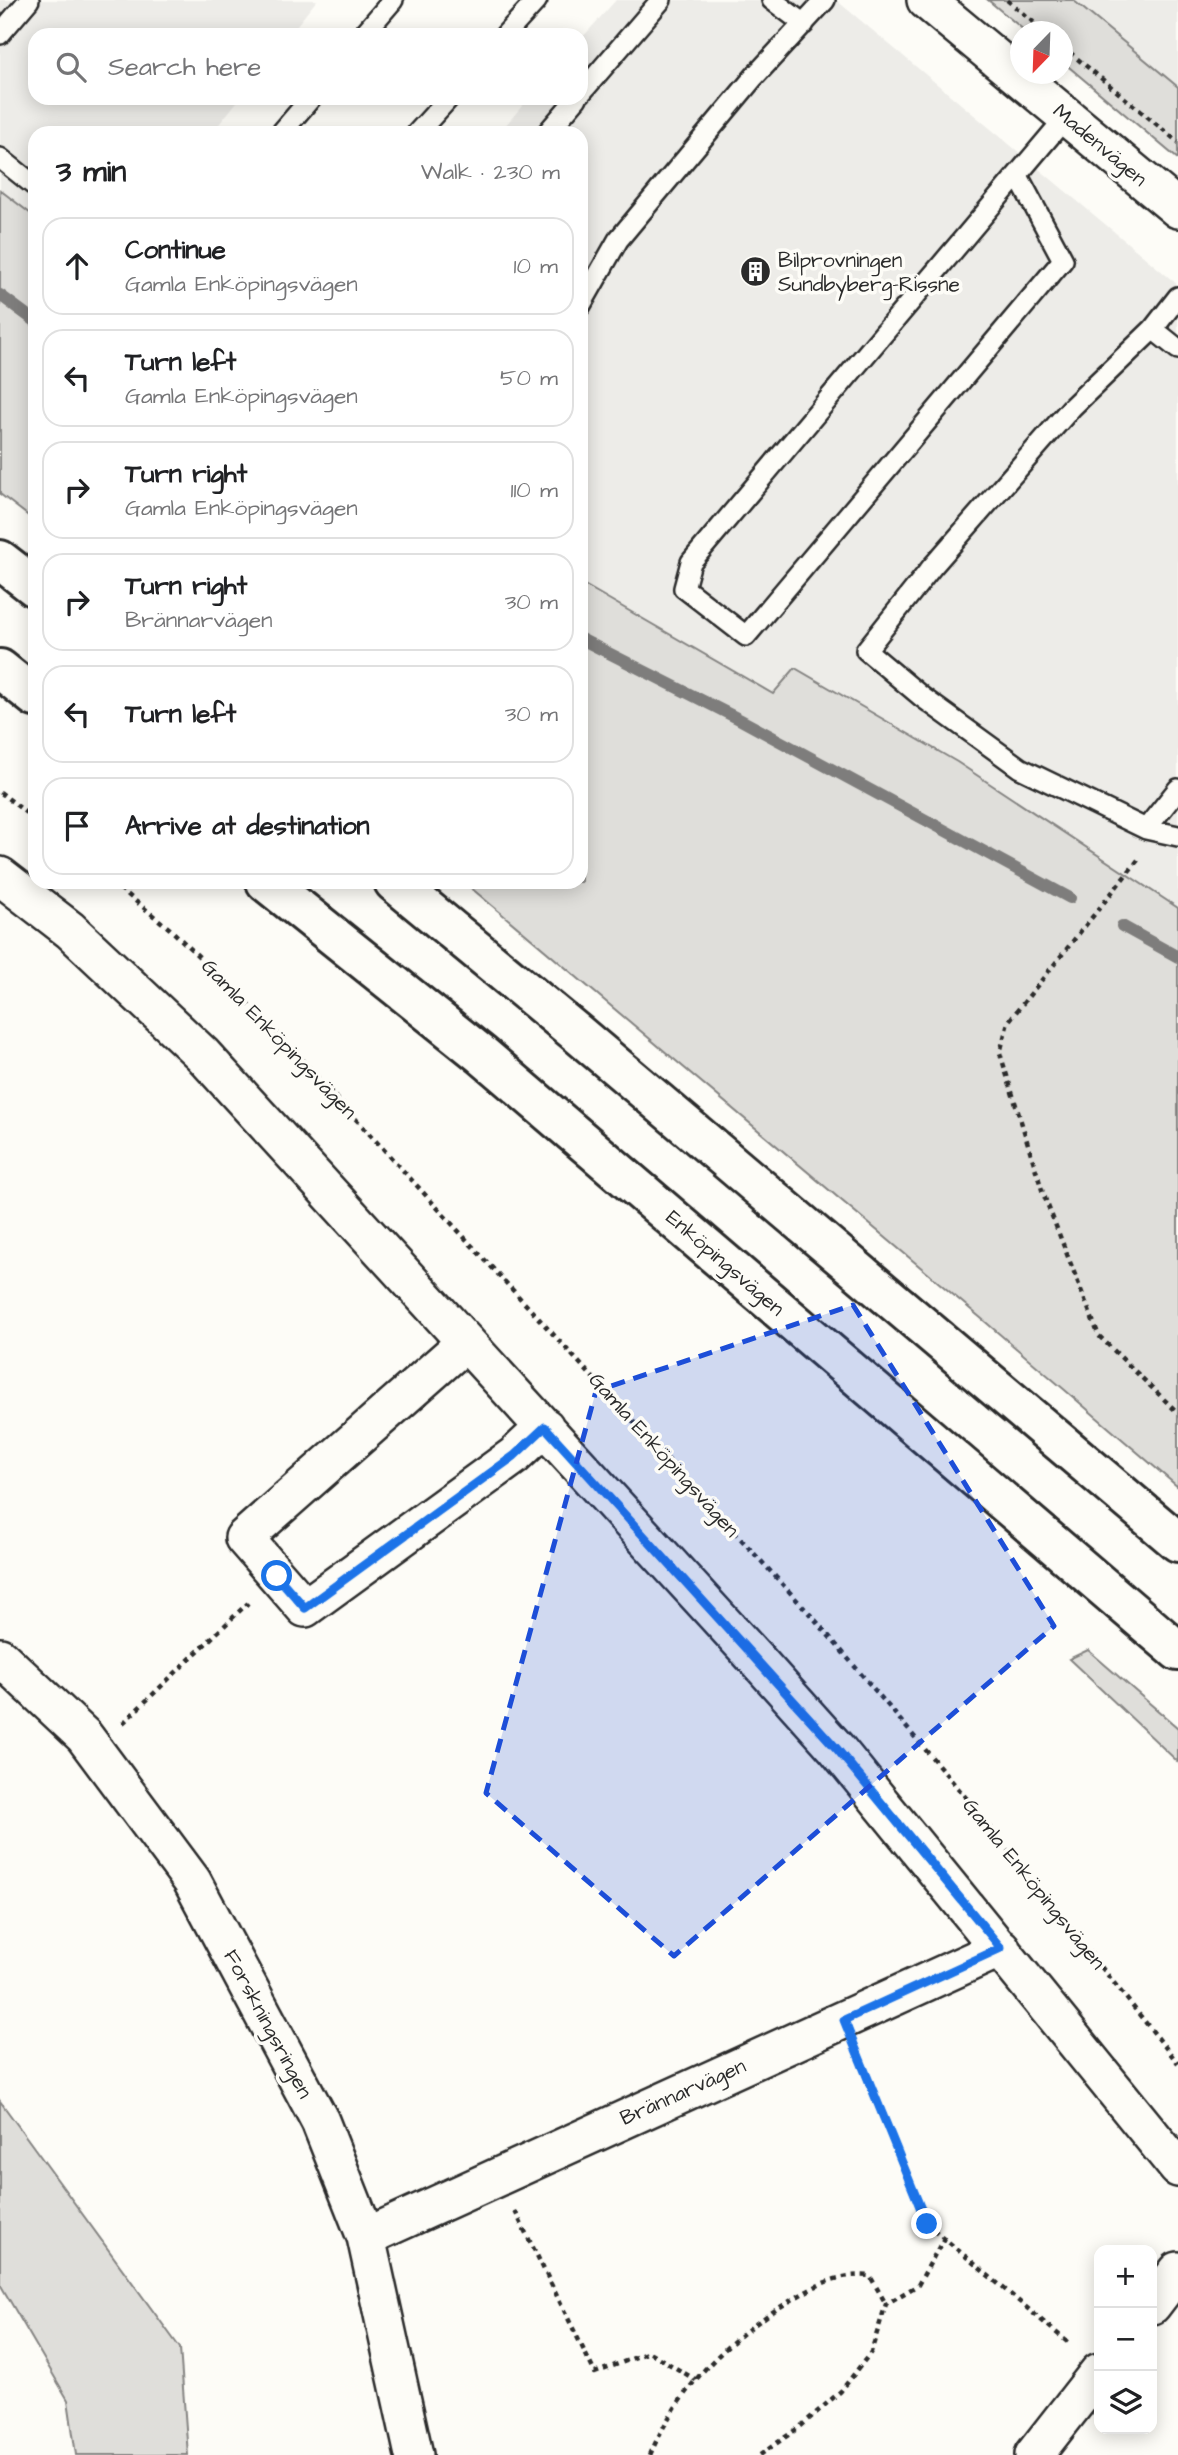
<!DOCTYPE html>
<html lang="en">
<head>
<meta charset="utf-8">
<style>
  body { margin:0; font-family:"Architects Daughter",sans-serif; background:#f6f6f6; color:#202124 }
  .controls { position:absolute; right:21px; bottom:21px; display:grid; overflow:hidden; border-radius:14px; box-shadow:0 4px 18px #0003 }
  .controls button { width:63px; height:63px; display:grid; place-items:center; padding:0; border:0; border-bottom:2px solid #e0e0e0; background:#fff; color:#202124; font:35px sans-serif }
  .compass { position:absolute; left:1010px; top:21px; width:63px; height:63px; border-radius:50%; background:#fff; box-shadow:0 4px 18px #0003; rotate:203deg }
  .stop { position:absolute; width:21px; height:21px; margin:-16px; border:5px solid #1a73e8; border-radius:50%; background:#fff }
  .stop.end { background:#1a73e8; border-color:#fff; box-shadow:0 2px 7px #0008 }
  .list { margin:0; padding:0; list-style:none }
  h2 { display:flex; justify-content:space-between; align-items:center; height:91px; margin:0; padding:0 28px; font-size:30px }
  h2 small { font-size:23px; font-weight:400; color:#757577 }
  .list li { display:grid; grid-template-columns:46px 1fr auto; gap:21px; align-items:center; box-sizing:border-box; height:98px; margin:0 14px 14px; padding:0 14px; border:2px solid #e0e0e0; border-radius:21px }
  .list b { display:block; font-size:26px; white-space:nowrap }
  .list p { margin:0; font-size:23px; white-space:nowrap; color:#757577 }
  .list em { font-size:23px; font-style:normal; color:#757577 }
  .icon { flex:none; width:38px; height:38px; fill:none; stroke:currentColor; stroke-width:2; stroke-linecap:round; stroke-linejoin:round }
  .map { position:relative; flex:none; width:1178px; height:2455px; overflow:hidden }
  .search { position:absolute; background:#fff; box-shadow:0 4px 18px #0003; left:28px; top:28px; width:560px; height:77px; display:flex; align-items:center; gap:18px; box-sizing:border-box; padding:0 24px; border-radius:21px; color:#757577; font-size:26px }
  .panel { position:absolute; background:#fff; box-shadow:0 4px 18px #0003; left:28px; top:126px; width:560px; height:763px; border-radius:21px }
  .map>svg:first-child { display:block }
</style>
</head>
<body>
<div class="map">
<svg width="1178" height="2455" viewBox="0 0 1178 2455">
  <rect width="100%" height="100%" fill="#fdfcf7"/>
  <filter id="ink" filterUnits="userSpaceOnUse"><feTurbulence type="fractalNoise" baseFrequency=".0143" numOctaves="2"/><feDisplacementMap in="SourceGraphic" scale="14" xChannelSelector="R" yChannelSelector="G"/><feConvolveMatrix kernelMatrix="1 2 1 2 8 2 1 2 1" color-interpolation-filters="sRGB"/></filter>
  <g filter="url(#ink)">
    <!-- built -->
    <path fill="#edece8" d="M 0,0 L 317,0 L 289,35 L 35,35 L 35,98 L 240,98 L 212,133 L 35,133 L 35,217 L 0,190 Z
      M 616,0 L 836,0 L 1178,285 L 1178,908 L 957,762 L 795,668 L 774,695 L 581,583 L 581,133 L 499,133 L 529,98 L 581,98 L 581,39 Z
      M 1073,0 L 1178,0 L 1178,87 Z"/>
    <!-- green -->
    <path fill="#dfdeda" stroke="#858482" stroke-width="2" d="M 988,0 L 1073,0 L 1178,87 L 1178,159 L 1063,62 L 1062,32 L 1025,31 Z
      M 0,190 L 35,217 L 35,521 L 0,494 Z
      M 581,583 L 773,694 L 795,668 L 957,762 L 1178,908 L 1178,1487 L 982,1319 L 464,882 L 581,882 Z
      M 1088,1650 L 1178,1728 L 1178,1762 L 1069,1659 Z
      M 0,2101 L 180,2348 L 188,2455 L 76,2455 L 68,2400 L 0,2284 Z"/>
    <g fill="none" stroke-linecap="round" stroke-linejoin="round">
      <!-- stream -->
      <path stroke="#7e7d7b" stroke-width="12" d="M 0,295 L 35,321
        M 581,639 L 739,719 L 1070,898
        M 1122,926 L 1178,957"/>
      <defs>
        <path id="lane" d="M 772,0 L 804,24
          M 0,34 L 29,0
          M 363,35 L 393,0
          M 505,35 L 537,0
          M 581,93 L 661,0
          M 281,133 L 311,98
          M 417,133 L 449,98
          M 547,133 L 577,98
          M 0,158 L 35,186
          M 1018,176 L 1063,260 L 746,636 L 684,588 L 691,562 L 1066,117
          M 1178,297 L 1153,329 L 1072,407 L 932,567 L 866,650 L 922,697 L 1020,768 L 1146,829 L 1178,836
          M 581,305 L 618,240 L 754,77 L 825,0
          M 1153,329 L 1178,349
          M 1146,829 L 1178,789"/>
        <path id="street" d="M 926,0 L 1178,209
          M 0,876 L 70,930 L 202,1054 L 758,1661 L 837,1749 L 1178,2168
          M 466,1342 L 244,1538 L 305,1608 L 514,1456 L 545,1427
          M 0,1657 L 84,1736 L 192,1881 L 320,2121 L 366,2237 L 414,2455
          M 366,2237 L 1001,1948
          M 1152,2305 L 1178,2271
          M 1034,2455 L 1099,2372"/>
        <path id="secondary" d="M 0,560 L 35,587
          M 0,669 L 35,697
          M 266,882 L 482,1055 L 1178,1651
          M 394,882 L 578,1034 L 1178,1542"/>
      </defs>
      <!-- lane casing -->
      <use href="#lane" stroke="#2b2b2b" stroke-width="24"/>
      <!-- street casing -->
      <use href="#street" stroke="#2b2b2b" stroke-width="42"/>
      <!-- secondary casing -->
      <use href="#secondary" stroke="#2b2b2b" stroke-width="44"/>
      <!-- path -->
      <path stroke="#2b2b2b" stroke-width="4.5" stroke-dasharray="5 5" stroke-linecap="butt" d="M 1007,0 L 1045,32
        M 1062,46 L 1178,142
        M 0,792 L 35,820
        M 1138,860 L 1008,1022 L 1000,1053 L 1043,1193 L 1099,1336 L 1178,1413
        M 112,882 L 170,929 L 265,1020 L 817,1622 L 963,1794 L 1178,2063
        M 123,1723 L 248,1603
        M 858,2056 L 927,2224 L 1071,2345
        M 515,2211 L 595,2373 L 649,2352 L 696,2380
        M 650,2455 C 679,2387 727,2339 790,2301 C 817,2285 837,2273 870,2276 L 886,2304
        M 760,2455 L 801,2426 L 841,2391 L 871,2352 L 886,2304 L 918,2285 L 944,2238"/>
      <!-- lane -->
      <use href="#lane" stroke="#fdfcf7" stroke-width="19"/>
      <!-- street -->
      <use href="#street" stroke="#fdfcf7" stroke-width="37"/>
      <!-- secondary -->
      <use href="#secondary" stroke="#fdfcf7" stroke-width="38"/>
    </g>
  </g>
  <g fill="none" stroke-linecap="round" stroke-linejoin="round" filter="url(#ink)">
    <!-- route -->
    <path stroke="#1a73e8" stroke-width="9" d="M 277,1576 L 305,1608 L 514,1456 L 545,1427 L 837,1749 L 1001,1948 L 844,2020 L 927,2224"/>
  </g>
  <!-- marked area -->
  <path fill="#1d4ed8" fill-opacity="0.2" stroke="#1d4ed8" stroke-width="5" stroke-dasharray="14 9" stroke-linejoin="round" d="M 853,1305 L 1054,1626 L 674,1956 L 486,1793 L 596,1391 Z"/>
  <!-- icons -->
  <defs>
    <symbol id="building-disc" viewBox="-11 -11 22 22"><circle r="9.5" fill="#2b2b2b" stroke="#fdfcf7"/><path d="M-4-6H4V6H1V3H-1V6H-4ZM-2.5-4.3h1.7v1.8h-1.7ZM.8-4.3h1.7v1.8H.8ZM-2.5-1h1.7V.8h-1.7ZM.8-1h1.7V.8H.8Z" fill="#fff"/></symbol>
  </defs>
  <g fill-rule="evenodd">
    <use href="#building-disc" x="738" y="254" width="35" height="35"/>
  </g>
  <g text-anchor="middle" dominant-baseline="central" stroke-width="7" stroke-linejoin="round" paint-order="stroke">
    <!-- street labels -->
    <g font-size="21" fill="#2b2b2b" stroke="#fdfcf7">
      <text transform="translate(1100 145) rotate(40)">Madenvägen</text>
      <text transform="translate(279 1039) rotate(46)">Gamla Enköpingsvägen</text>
      <text transform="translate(725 1263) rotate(41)">Enköpingsvägen</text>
      <text transform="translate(664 1455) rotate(48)">Gamla Enköpingsvägen</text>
      <text transform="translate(1034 1884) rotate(51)">Gamla Enköpingsvägen</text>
      <text transform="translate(268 2024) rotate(62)">Forskningsringen</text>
      <text transform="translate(683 2092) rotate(-24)">Brännarvägen</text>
    </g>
    <!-- poi labels -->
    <g font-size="21" fill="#2b2b2b" stroke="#fdfcf7" text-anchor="start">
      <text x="778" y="260">Bilprovningen<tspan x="778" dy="24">Sundbyberg-Rissne</tspan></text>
    </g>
  </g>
</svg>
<div class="controls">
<button>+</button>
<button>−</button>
<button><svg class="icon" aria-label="layers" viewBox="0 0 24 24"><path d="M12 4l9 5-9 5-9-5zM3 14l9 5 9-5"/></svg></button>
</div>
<svg class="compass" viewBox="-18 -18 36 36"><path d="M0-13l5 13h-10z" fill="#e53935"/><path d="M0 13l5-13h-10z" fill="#757577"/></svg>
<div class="stop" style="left:277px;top:1576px"></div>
<div class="stop end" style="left:927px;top:2224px"></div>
<div class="search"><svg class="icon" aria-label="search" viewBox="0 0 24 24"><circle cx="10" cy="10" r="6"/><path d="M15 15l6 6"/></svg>Search here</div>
<section class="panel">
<h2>3 min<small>Walk · 230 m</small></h2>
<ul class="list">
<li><svg class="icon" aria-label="ahead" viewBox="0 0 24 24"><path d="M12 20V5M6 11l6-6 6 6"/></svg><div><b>Continue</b><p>Gamla Enköpingsvägen</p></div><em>10 m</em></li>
<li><svg class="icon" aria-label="left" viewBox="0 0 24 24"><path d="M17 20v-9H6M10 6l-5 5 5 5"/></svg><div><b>Turn left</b><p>Gamla Enköpingsvägen</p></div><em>50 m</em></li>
<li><svg class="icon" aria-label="right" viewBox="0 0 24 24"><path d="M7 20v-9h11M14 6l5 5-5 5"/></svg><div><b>Turn right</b><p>Gamla Enköpingsvägen</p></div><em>110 m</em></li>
<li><svg class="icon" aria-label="right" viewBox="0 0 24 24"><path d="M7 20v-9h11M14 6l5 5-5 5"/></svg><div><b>Turn right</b><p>Brännarvägen</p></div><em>30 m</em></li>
<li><svg class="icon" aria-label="left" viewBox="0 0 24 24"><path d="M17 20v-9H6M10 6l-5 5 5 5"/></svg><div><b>Turn left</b></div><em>30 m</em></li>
<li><svg class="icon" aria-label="arrive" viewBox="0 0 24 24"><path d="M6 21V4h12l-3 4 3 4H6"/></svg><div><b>Arrive at destination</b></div></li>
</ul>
</section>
</div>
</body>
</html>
